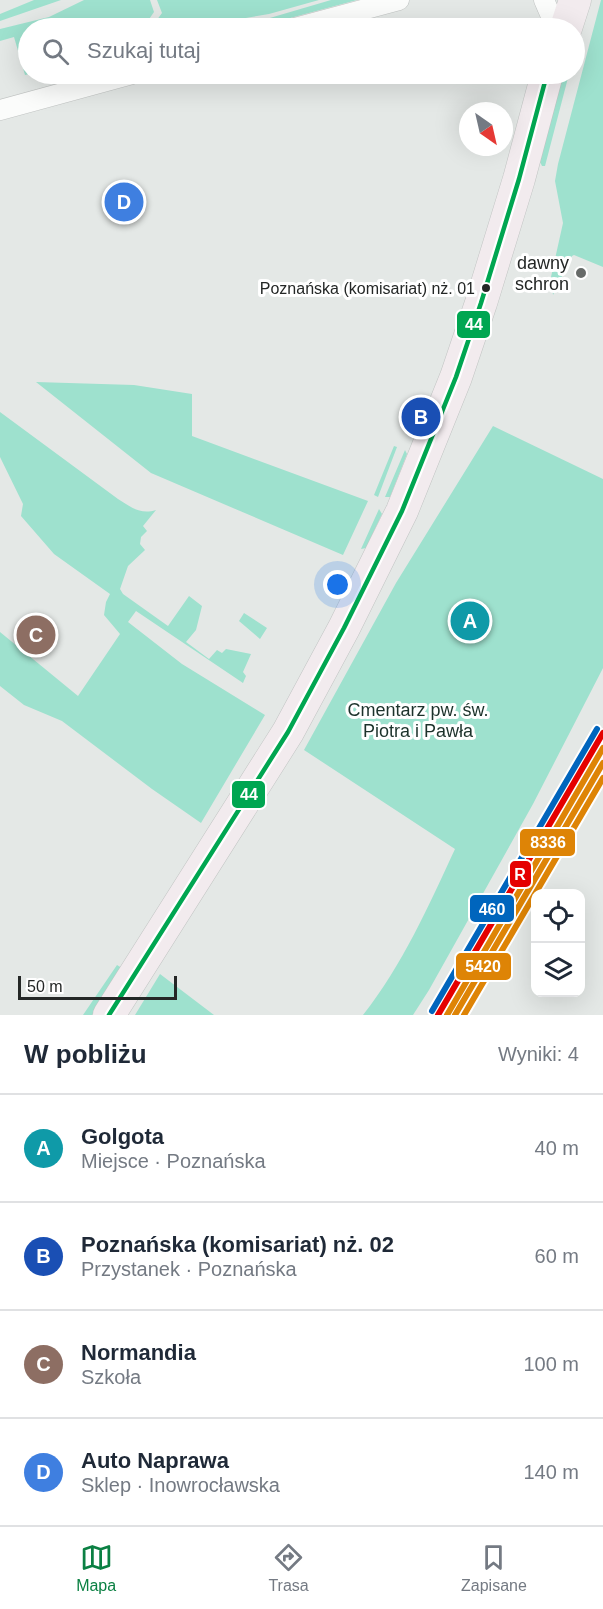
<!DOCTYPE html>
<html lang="pl">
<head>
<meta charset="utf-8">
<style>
  body { margin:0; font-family:Helvetica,sans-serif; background:#f6f6f7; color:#1f2937 }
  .controls { position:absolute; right:18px; bottom:18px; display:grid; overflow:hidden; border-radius:12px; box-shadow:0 6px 24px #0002 }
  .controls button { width:54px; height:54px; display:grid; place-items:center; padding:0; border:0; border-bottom:2px solid #e0e1e3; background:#fff; color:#1f2937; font:30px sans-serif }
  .compass { position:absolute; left:459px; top:102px; width:54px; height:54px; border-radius:50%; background:#fff; box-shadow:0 6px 24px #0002; rotate:146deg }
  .scale { position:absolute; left:18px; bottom:15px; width:159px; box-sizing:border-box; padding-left:6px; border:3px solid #242726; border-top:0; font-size:16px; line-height:21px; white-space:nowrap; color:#242726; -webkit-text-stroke:4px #fff; paint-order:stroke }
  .you { position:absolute; left:338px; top:585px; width:21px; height:21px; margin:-15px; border:4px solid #fff; border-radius:50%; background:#1a73e8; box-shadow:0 0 0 9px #1a73e833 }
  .badge { display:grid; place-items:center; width:39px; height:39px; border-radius:50%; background:#0b8043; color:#fff; font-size:20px; font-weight:700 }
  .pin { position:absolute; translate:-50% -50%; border:3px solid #fff; box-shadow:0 2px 6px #0006 }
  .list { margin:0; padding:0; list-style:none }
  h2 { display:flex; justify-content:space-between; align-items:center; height:78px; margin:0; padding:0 24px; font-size:26px }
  h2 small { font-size:20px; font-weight:400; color:#747a83 }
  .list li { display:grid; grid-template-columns:39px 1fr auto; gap:18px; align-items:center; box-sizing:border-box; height:108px; padding:0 24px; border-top:2px solid #e0e1e3 }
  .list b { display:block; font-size:22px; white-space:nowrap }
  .list p { margin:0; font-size:20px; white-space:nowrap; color:#747a83 }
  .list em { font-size:20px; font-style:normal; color:#747a83 }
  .icon { flex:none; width:33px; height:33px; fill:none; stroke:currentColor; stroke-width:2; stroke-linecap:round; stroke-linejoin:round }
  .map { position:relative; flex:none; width:603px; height:1015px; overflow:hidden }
  .search { position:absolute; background:#fff; box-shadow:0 6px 24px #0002; left:18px; right:18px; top:18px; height:66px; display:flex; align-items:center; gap:15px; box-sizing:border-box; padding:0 21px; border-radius:33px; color:#747a83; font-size:22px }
  .sheet { height:510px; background:#fff }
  nav { display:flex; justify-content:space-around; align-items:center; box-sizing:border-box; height:84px; border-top:2px solid #e0e1e3; background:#fff; font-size:16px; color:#747a83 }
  nav a { display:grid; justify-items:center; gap:3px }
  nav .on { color:#0b8043 }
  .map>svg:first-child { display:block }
</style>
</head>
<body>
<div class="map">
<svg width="603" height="1015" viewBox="0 0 603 1015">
  <rect width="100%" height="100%" fill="#e4e8e6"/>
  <!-- green -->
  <path fill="#9ee1ce" d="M 34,0 L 61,0 L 0,21 L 0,14 Z
    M 84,0 L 150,0 L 154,12 L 143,28 L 28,28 L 30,74 L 25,75 L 14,37 L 0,41 L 0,29 L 49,17 Z
    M 157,0 L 319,0 L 269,14 L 188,28 L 151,28 L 162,13 Z
    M 331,0 L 357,0 L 253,28 L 220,28 L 263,20 Z
    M 601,0 L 603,0 L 603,267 L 574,255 L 572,256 L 567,269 L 559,273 L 562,276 L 553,295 L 551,277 L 563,223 L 555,181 L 558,164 Z
    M 562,74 L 569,74 L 545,166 L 542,166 L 540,162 Z
    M 36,382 L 134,385 L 192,394 L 192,436 L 368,501 L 343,555 L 151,473 Z
    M 0,412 L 118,499 C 131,507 140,515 156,510 L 143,526 L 147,531 L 141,537 L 140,544 L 145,550 L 128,566 L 120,589 L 123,594 L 168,626 L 189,596 L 202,606 L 196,630 L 186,642 L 209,659 L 217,650 L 222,653 L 226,649 L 251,654 L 243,672 L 246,676 L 243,683 L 136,611 L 128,622 L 182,664 L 265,715 L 201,823 L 152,789 L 62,721 L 24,705 L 0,686 L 0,632 L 78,696 L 120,634 L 104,615 L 106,602 L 110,594 L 54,554 L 21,516 L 23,504 L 0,457 Z
    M 493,426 L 603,479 L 603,668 L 533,804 L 429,990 L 413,1015 L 363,1015 C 402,966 429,905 455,849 L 304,750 L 396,583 Z
    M 394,446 L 397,447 L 378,497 L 374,495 Z
    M 405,450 L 407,454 L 390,497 L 385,497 Z
    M 379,509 L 382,514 L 366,548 L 361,549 Z
    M 244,613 L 267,628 L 260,639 L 239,621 Z
    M 117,965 L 122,968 L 92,1015 L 83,1015 Z
    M 160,974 L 214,1015 L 135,1015 Z"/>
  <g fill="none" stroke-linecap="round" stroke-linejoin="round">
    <defs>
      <path id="minor" d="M 544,0 L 554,23
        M 295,28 L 399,0
        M 0,110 L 132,74"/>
      <path id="primary" d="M 566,28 L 575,0
        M 109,1015 L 288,732 L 344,628 L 402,511 L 456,377 L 481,303 L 519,179 L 547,74"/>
    </defs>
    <!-- minor casing -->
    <use href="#minor" stroke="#c1c4c3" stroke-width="21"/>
    <!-- primary casing -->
    <use href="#primary" stroke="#c1c4c3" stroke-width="33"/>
    <!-- minor -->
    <use href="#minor" stroke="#fbfcfb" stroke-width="20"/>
    <!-- primary -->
    <use href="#primary" stroke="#f2ebee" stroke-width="32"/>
    <defs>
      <path id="bus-1" d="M 109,1015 L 288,732 L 344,628 L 402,511 L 456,377 L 481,303 L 519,179 L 547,74"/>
    </defs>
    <!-- bus-1 casing -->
    <use href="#bus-1" stroke="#fff" stroke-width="9"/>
    <!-- bus-1 -->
    <use href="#bus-1" stroke="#00a651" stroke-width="4.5"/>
    <defs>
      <path id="rail-1" d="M 438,1015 L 603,733"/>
      <path id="rail-2" d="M 447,1015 L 603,748"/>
      <path id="rail-3" d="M 432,1011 L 597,729"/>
      <path id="rail-4" d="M 455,1015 L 603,763"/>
      <path id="rail-5" d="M 464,1015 L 603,778"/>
    </defs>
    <!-- rail-1 casing -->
    <use href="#rail-1" stroke="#fff" stroke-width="10"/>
    <!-- rail-2 casing -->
    <use href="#rail-2" stroke="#fff" stroke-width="10"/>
    <!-- rail-3 casing -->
    <use href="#rail-3" stroke="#fff" stroke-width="10"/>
    <!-- rail-4 casing -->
    <use href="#rail-4" stroke="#fff" stroke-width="10"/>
    <!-- rail-5 casing -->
    <use href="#rail-5" stroke="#fff" stroke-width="10"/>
    <!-- rail-1 -->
    <use href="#rail-1" stroke="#e50000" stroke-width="6"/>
    <!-- rail-2 -->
    <use href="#rail-2" stroke="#de8406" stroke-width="6"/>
    <!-- rail-3 -->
    <use href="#rail-3" stroke="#0065bd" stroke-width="6"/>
    <!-- rail-4 -->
    <use href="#rail-4" stroke="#de8406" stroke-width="6"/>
    <!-- rail-5 -->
    <use href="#rail-5" stroke="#de8406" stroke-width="6"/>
  </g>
  <!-- markers -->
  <circle fill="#676b69" stroke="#fff" stroke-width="2" cx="581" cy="273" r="6"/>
  <circle fill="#242726" stroke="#fff" stroke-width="2" cx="486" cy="288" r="5"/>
  <g text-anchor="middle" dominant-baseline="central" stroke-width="6" stroke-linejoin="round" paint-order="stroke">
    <!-- bus labels -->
    <g font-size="16" fill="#242726" stroke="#fff" text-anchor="end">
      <text x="475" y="288">Poznańska (komisariat) nż. 01</text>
    </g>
    <!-- poi labels -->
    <g font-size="18" fill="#242726" stroke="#fff" text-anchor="end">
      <text x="569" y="263">dawny<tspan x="569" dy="21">schron</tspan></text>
    </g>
    <!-- park labels -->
    <g font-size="18" fill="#1c322b" stroke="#fff">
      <text x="418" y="710">Cmentarz pw. św.<tspan x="418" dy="21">Piotra i Pawła</tspan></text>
    </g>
  </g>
  <g stroke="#fff" stroke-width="2">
    <rect x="456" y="310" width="35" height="29" rx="6" fill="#00a651"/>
    <rect x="231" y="780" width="35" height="29" rx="6" fill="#00a651"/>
    <rect x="519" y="828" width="57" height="29" rx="6" fill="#de8406"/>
    <rect x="509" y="860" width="23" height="28" rx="6" fill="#e50000"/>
    <rect x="469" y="894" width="46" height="29" rx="6" fill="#0065bd"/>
    <rect x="455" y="952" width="57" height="29" rx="6" fill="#de8406"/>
  </g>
  <g font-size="16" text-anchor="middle" font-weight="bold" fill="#fff">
    <text x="474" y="330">44</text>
    <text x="249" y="800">44</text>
    <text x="548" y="848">8336</text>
    <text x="520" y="880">R</text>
    <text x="492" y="915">460</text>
    <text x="483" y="972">5420</text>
  </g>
</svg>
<div class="controls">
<button><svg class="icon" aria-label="locate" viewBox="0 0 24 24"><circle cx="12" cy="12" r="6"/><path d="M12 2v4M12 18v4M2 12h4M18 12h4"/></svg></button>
<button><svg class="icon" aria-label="layers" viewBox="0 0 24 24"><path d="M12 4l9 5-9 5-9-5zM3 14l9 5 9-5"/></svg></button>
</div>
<svg class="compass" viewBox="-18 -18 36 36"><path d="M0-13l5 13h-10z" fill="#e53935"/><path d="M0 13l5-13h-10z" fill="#747a83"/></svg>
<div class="scale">50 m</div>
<div class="you"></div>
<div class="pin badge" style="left:470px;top:621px;background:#0f9aa8">A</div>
<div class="pin badge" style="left:421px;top:417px;background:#1a4fb4">B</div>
<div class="pin badge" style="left:36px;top:635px;background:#8d6e63">C</div>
<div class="pin badge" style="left:124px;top:202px;background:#3f7fe0">D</div>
<div class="search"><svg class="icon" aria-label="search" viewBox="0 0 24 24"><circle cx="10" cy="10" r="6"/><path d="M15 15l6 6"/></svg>Szukaj tutaj</div>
</div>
<section class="sheet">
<h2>W pobliżu<small>Wyniki: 4</small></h2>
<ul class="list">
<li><span class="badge" style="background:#0f9aa8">A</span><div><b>Golgota</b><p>Miejsce · Poznańska</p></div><em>40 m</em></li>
<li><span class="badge" style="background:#1a4fb4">B</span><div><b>Poznańska (komisariat) nż. 02</b><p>Przystanek · Poznańska</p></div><em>60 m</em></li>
<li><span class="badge" style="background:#8d6e63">C</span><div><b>Normandia</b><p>Szkoła</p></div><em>100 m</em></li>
<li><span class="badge" style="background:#3f7fe0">D</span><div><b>Auto Naprawa</b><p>Sklep · Inowrocławska</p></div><em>140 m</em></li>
</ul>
</section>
<nav>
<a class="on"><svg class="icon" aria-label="map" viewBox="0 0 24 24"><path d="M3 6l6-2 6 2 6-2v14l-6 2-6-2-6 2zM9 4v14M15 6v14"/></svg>Mapa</a>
<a><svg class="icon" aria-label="directions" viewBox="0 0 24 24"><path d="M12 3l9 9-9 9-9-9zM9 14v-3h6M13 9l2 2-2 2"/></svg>Trasa</a>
<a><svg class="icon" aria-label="saved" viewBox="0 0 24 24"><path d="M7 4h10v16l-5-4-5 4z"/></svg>Zapisane</a>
</nav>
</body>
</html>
